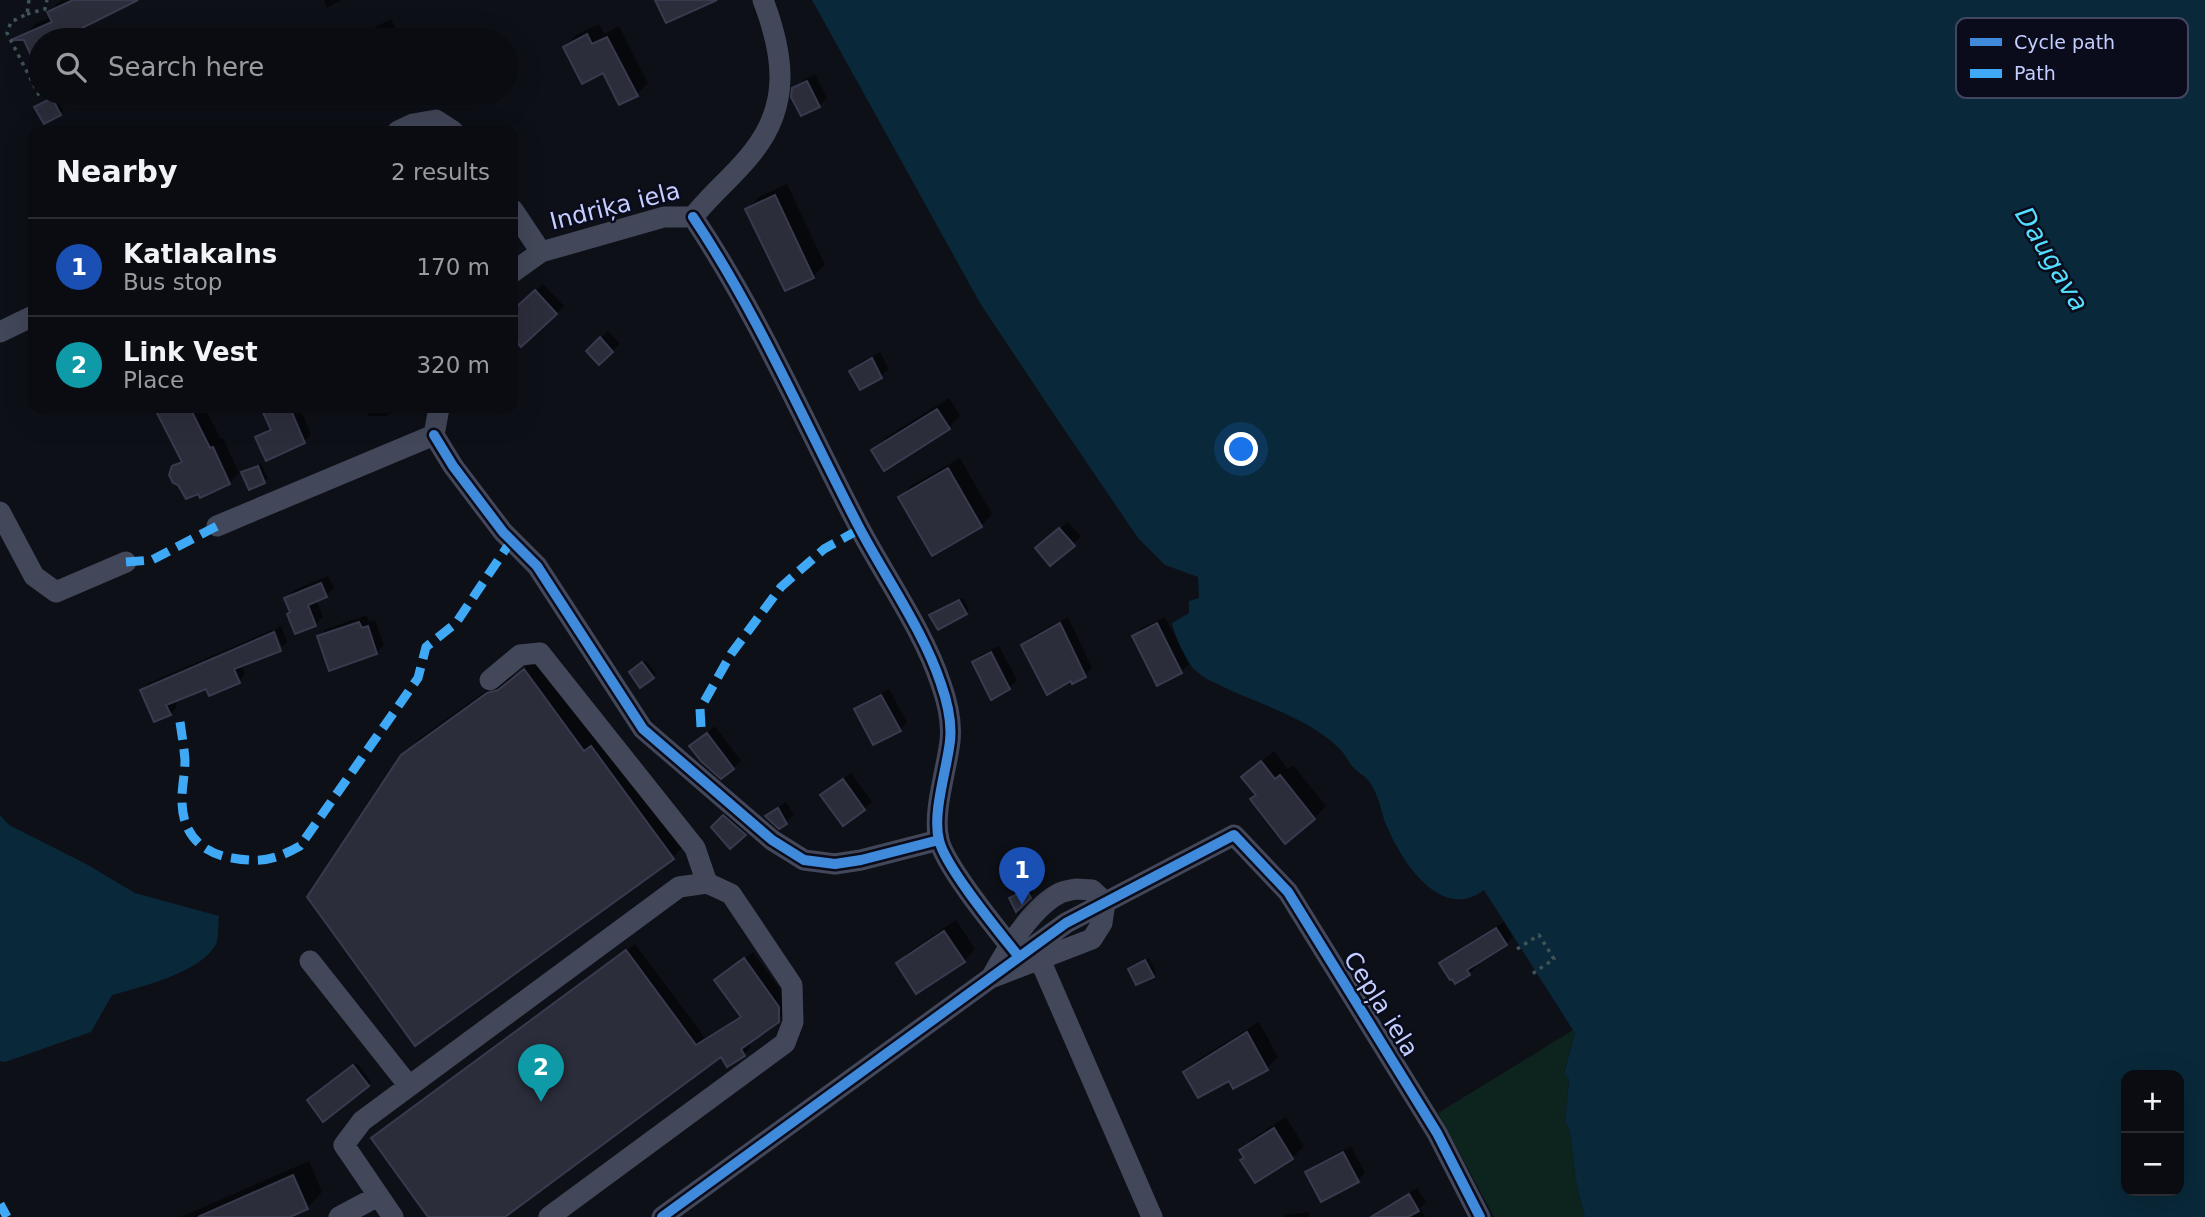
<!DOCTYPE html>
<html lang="en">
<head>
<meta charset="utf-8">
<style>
  body { margin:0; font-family:"DejaVu Sans",sans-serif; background:#13151b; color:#f1f3f6 }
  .controls { position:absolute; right:21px; bottom:21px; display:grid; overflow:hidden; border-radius:14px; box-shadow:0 7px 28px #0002 }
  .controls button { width:63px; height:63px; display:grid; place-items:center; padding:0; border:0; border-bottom:2px solid #2a2c32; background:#0a0c12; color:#f1f3f6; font:35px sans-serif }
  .you { position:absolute; left:1242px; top:450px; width:24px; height:24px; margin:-18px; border:5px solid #fff; border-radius:50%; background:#1a73e8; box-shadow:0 0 0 10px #1a73e833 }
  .badge { display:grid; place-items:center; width:46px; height:46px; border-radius:50%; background:#b45309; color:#fff; font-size:23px; font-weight:700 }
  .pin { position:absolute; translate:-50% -58px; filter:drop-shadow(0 2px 4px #0008) }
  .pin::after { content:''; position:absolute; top:37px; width:24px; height:21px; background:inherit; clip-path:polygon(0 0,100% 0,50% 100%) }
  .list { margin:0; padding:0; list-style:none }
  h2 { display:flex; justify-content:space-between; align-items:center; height:91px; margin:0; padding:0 28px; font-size:30px }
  h2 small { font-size:23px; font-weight:400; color:#999b9f }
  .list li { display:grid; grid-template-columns:46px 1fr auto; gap:21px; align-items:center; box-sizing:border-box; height:98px; padding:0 28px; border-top:2px solid #2a2c32 }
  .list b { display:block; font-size:26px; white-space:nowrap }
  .list p { margin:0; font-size:23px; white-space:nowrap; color:#999b9f }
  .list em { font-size:23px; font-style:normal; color:#999b9f }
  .icon { flex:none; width:38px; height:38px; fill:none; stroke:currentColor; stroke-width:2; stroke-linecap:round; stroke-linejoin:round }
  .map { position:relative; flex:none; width:2205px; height:1217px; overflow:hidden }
  .search { position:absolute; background:#0a0c12; box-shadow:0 7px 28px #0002; left:28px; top:28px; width:490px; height:77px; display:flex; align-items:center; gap:18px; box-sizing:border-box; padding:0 24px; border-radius:38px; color:#999b9f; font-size:26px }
  .panel { position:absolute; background:#0a0c12; box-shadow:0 7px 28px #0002; left:28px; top:126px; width:490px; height:287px; border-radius:14px }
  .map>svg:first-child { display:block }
</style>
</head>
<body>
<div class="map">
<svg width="2205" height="1217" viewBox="0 0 2205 1217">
  <rect width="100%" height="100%" fill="#0e1018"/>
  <!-- green -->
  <path fill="#0d231d" d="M 1573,1030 L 1575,1033 L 1564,1072 L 1569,1079 L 1565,1121 L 1570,1131 L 1576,1181 L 1585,1217 L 1494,1217 L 1438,1113 Z"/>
  <!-- water -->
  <path fill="#092839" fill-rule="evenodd" d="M 812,0 L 2205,0 L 2205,1217 L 1585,1217 L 1576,1181 L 1570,1131 L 1565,1121 L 1569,1079 L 1564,1073 L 1575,1033 L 1573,1030 L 1484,890 C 1440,924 1398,857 1384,819 C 1380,806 1377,791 1368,780 C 1364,775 1357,772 1352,766 C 1348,761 1345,754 1340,749 C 1311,720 1268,707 1232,691 C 1220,685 1205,680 1195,670 C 1187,663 1174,634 1172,623 L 1189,613 L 1189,601 L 1199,598 L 1198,577 L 1165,565 L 1138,538 L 1049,407 L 980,303 ZM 2126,1075 L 2179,1075 L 2179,1191 L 2126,1191 Z
    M 0,815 L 9,825 L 88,865 L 135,893 L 219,916 C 218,924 219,937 216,944 C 202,972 141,987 112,995 L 91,1032 L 5,1062 L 0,1061 Z"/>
  <!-- shadow -->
  <path fill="#0007" d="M 61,0 L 134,0 L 95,19 L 96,21 L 81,34 L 78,40 L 40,40 L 40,62 L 37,63 L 24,36 L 36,24 L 51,17 L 49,12 Z
    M 324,0 L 342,0 L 327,8 Z
    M 391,19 L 401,40 L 349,40 Z
    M 599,24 L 604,34 L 619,26 L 648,83 L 637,94 L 565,47 L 576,35 Z
    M 815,74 L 827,98 L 819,106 L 794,89 L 802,81 Z
    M 55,96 L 63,110 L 60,114 L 37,107 Z
    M 787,184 L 825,265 L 813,276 L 747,209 L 759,197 Z
    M 543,284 L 564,306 L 522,345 L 513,335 L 513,312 Z
    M 608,331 L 620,344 L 599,363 L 588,351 Z
    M 880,352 L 889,369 L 881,376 L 860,388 L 851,371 L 859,363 Z
    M 949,398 L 960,416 L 948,428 L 874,450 L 885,438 Z
    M 165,408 L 205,408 L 221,439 L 223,438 L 239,473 L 229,483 L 173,467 L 182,458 L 159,413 Z
    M 266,408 L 300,408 L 311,434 L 304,442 L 257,438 L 271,427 L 264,410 Z
    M 368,408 L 395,408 L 395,409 L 387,416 L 368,416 Z
    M 960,458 L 992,514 L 981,526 L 900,497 L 912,485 Z
    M 261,464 L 268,478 L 264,482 L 243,473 Z
    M 1068,522 L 1081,537 L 1050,564 L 1045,541 Z
    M 328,576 L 334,588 L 326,596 L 316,600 L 323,617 L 315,625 L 292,612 L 286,598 L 294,590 Z
    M 963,598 L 969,610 L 966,613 L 932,615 Z
    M 367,615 L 369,622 L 375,620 L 384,645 L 376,653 L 319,636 L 326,629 Z
    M 1068,617 L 1092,668 L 1085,676 L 1023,645 L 1030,637 Z
    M 1165,617 L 1189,664 L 1181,671 L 1158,683 L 1134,636 L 1141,628 Z
    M 281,626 L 287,642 L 282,647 L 275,629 Z
    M 272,630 L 280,649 L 241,664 L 245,674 L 239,681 L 206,686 L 174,700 L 177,707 L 170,714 L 142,690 L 149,683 Z
    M 999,646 L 1017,680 L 1009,688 L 974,663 L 981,655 Z
    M 540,655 L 688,842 L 672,858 L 403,756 L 419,739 L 505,677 L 516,675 Z
    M 646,661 L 656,674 L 653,677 L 634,669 Z
    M 889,689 L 907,722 L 900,730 L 857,710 L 864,702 Z
    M 715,726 L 741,761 L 733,768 L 692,746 Z
    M 1274,751 L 1288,769 L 1293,765 L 1326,806 L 1314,818 L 1257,794 L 1255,766 Z
    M 851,773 L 872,802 L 843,824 L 822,795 Z
    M 786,802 L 794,815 L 779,827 L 767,816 Z
    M 732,809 L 752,826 L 730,846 L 713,827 Z
    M 1030,888 L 1033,894 L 1017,909 L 1011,898 Z
    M 956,920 L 975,949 L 964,961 L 898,963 L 909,952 Z
    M 1504,922 L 1513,937 L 1506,944 L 1474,963 L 1476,966 L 1469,974 L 1441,963 L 1449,956 Z
    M 635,944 L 705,1038 L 742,1015 L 716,980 L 753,952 L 787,999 L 786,1013 L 749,1042 L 751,1047 L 744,1055 L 721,1055 L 502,1217 L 431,1217 L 381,1131 Z
    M 1149,958 L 1156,972 L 1152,975 L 1133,966 Z
    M 1259,1022 L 1278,1057 L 1267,1068 L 1230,1078 L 1185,1072 L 1197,1060 Z
    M 357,1063 L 371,1082 L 368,1085 L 312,1097 Z
    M 1286,1117 L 1304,1146 L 1292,1158 L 1256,1181 L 1241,1150 L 1253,1138 Z
    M 1351,1146 L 1365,1173 L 1358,1180 L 1307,1172 L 1315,1165 Z
    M 309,1161 L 322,1192 L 307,1208 L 286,1217 L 181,1217 Z
    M 1417,1188 L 1426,1202 L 1420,1208 L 1425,1217 L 1389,1217 L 1385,1210 L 1393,1203 Z
    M 1309,1212 L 1309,1217 L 1283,1217 L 1286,1215 Z"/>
  <!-- building -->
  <path fill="#2b2d3b" stroke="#383a4e" stroke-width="2" d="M 73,0 L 138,0 L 82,28 L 85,34 L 73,40 L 40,40 L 40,75 L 24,40 L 11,40 L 52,22 L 47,12 Z
    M 655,0 L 717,0 L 666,23 Z
    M 587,34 L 592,44 L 607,37 L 638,96 L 619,105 L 603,73 L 582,84 L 563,47 Z
    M 807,81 L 820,107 L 801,116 L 791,97 L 792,88 Z
    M 52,98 L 61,115 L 44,124 L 34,107 Z
    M 775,195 L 814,278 L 785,291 L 745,209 Z
    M 535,290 L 557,314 L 521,347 L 513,338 L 513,310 Z
    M 600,337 L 613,352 L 599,365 L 586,351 Z
    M 872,358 L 882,378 L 860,390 L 849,371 Z
    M 167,408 L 190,408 L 210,448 L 213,447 L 230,484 L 200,498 L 198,494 L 186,499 L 178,485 L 173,483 L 169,475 L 172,466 L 182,462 L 157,413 Z
    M 261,408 L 290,408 L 305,443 L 266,461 L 255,437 L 271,430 Z
    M 937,409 L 950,429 L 884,471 L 871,450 Z
    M 258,466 L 265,483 L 249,490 L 241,472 Z
    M 948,468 L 982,527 L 932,556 L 898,497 Z
    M 1059,528 L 1075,546 L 1050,566 L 1035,548 Z
    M 321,583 L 327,597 L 308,605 L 316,626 L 295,634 L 287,614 L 290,612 L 284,598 Z
    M 959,600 L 967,614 L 938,630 L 929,615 Z
    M 359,622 L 362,628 L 368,626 L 377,654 L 329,671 L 317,636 Z
    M 1060,623 L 1086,677 L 1072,684 L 1071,681 L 1047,695 L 1021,645 Z
    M 1157,623 L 1182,673 L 1157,686 L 1132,636 Z
    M 274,632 L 281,651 L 234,669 L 240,683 L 209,696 L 206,689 L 166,705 L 171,715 L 154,722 L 140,690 Z
    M 991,652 L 1010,689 L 991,700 L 972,662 Z
    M 642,662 L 654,678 L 640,688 L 629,672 Z
    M 524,669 L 584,751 L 591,746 L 674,859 L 415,1046 L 307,897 L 401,755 L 487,693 L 498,690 Z
    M 881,695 L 901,731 L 873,745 L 854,709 Z
    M 707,733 L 734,769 L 721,779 L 701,761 L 689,746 Z
    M 1261,761 L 1275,779 L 1280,775 L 1315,819 L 1285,844 L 1250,799 L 1256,795 L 1241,777 Z
    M 843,779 L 865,810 L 843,826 L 820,795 Z
    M 778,808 L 787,824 L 779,829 L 765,816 Z
    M 723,815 L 746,835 L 730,849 L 711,827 Z
    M 1027,890 L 1031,898 L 1016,912 L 1009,898 Z
    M 1496,928 L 1507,945 L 1467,970 L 1470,975 L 1455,984 L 1452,979 L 1450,980 L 1439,963 Z
    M 944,931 L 965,962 L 916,994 L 896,963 Z
    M 626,950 L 696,1045 L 741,1017 L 714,980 L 744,958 L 779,1007 L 779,1022 L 741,1049 L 745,1056 L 727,1067 L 721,1057 L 505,1217 L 428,1217 L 371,1138 Z
    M 1145,960 L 1154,977 L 1136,985 L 1128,969 Z
    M 1247,1032 L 1268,1070 L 1233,1089 L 1229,1081 L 1198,1098 L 1183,1072 Z
    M 353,1065 L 369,1086 L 323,1122 L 307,1100 Z
    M 1274,1128 L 1293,1159 L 1255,1183 L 1240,1160 L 1244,1158 L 1239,1150 Z
    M 1343,1152 L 1359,1182 L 1321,1202 L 1305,1172 Z
    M 293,1175 L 308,1209 L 290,1217 L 198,1217 Z
    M 1409,1194 L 1419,1211 L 1408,1217 L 1371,1217 Z"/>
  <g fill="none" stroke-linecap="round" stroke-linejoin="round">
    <!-- path -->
    <path stroke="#405359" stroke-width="3.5" stroke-dasharray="3.5 5" stroke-linecap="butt" d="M 29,0 L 27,14 L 11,22 L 7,33 L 40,97 L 43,93
      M 27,14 L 45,9 L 47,0
      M 1517,949 L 1539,935 L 1554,959 L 1532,974"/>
    <!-- minor -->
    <path stroke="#424759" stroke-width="21" d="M 398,131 L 413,124 L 436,120 L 453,131
      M 513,210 L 541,252
      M 693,217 C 758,314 806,426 860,529 C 886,578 924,632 941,684 C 947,701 952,723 950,741 C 947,769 932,813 939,840 C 945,867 1000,933 1019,957
      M 693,217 C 711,194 734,176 752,153 C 791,105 784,55 763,0
      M 513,272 L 541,252 L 664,217 L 693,217
      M 0,332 L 33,316
      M 434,435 L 453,466 L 503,532 L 537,566 L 643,729 L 772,840 L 804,860 L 835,864 L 861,860 L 939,840
      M 434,435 L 439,408
      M 0,512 L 34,576 L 56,592 L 126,562
      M 217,526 L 434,435
      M 490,680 L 520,655 L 540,653 L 695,848 L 707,883
      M 1076,889 L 1092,890 L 1105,902 L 1102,923 L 1092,939 L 991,978 C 1005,952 1032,907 1060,893 C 1064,891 1071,890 1076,889 Z
      M 1031,951 L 1044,969 L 1152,1217
      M 310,961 L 409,1086
      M 339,1217 L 378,1196
      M 393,1217 L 344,1145 L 362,1121 L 679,887 L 707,883 L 731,894 L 792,985 L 793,1022 L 785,1043 L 549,1217
      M 662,1217 L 1066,923 L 1234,835 L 1288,892 L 1437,1133 L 1480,1217"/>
    <!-- quiet -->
    <path stroke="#3fa9f5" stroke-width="9" stroke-dasharray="18 9" stroke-linecap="butt" d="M 126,562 L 152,560 L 217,526
      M 180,722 C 182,735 184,748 185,760 C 185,773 182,786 182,798 C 181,832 200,853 232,858 C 260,863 275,860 300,846 L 418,678 L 426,647 L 456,623 L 511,541
      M 701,727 L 700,709 L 731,654 L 781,587 L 824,549 L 860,529
      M 0,1204 L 7,1217"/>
    <defs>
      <path id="cycleway" d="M 693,217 C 758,314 806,426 860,529 C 886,578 924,632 941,684 C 947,701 952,723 950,741 C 947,769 932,813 939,840 C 945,867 1000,933 1019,957
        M 434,435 L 453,466 L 503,532 L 537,566 L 643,729 L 772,840 L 804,860 L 835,864 L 861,860 L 939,840
        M 662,1217 L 1066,923 L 1234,835 L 1288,892 L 1437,1133 L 1480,1217"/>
    </defs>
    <!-- cycleway casing -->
    <use href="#cycleway" stroke="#0a0c1c" stroke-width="15"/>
    <!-- cycleway -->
    <use href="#cycleway" stroke="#408adc" stroke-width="10"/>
  </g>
  <g text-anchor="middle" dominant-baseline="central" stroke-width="5" stroke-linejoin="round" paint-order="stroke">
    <!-- street labels -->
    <g font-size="24" fill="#c5cfff" stroke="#0a0c1c">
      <text transform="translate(615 206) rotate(-14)">Indriķa iela</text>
      <text transform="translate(1381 1004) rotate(58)">Cepļa iela</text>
    </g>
    <!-- water labels -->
    <g font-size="26" font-style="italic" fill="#53dfff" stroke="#0a0c1c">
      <text transform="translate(2052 259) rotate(59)">Daugava</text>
    </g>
  </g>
  <!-- legend -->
  <rect x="1956" y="18" width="232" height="80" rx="10" fill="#0a0c1c" stroke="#424660" stroke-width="2"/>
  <rect x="1970" y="38" width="32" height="8" fill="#408adc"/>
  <rect x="1970" y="69" width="32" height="9" fill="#3fa9f5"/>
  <g font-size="19" fill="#c5cfff">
    <text x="2014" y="49">Cycle path</text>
    <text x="2014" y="80">Path</text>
  </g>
</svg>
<div class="controls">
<button>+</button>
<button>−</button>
</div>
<div class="you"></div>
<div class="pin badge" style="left:1022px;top:905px;background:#1a4fb4">1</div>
<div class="pin badge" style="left:541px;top:1102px;background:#0f9aa8">2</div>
<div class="search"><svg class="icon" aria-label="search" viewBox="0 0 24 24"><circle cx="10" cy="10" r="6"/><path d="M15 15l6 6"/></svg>Search here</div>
<section class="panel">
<h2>Nearby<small>2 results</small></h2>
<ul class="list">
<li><span class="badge" style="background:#1a4fb4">1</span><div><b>Katlakalns</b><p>Bus stop</p></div><em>170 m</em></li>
<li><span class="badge" style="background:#0f9aa8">2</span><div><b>Link Vest</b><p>Place</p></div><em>320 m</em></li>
</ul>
</section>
</div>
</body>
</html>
